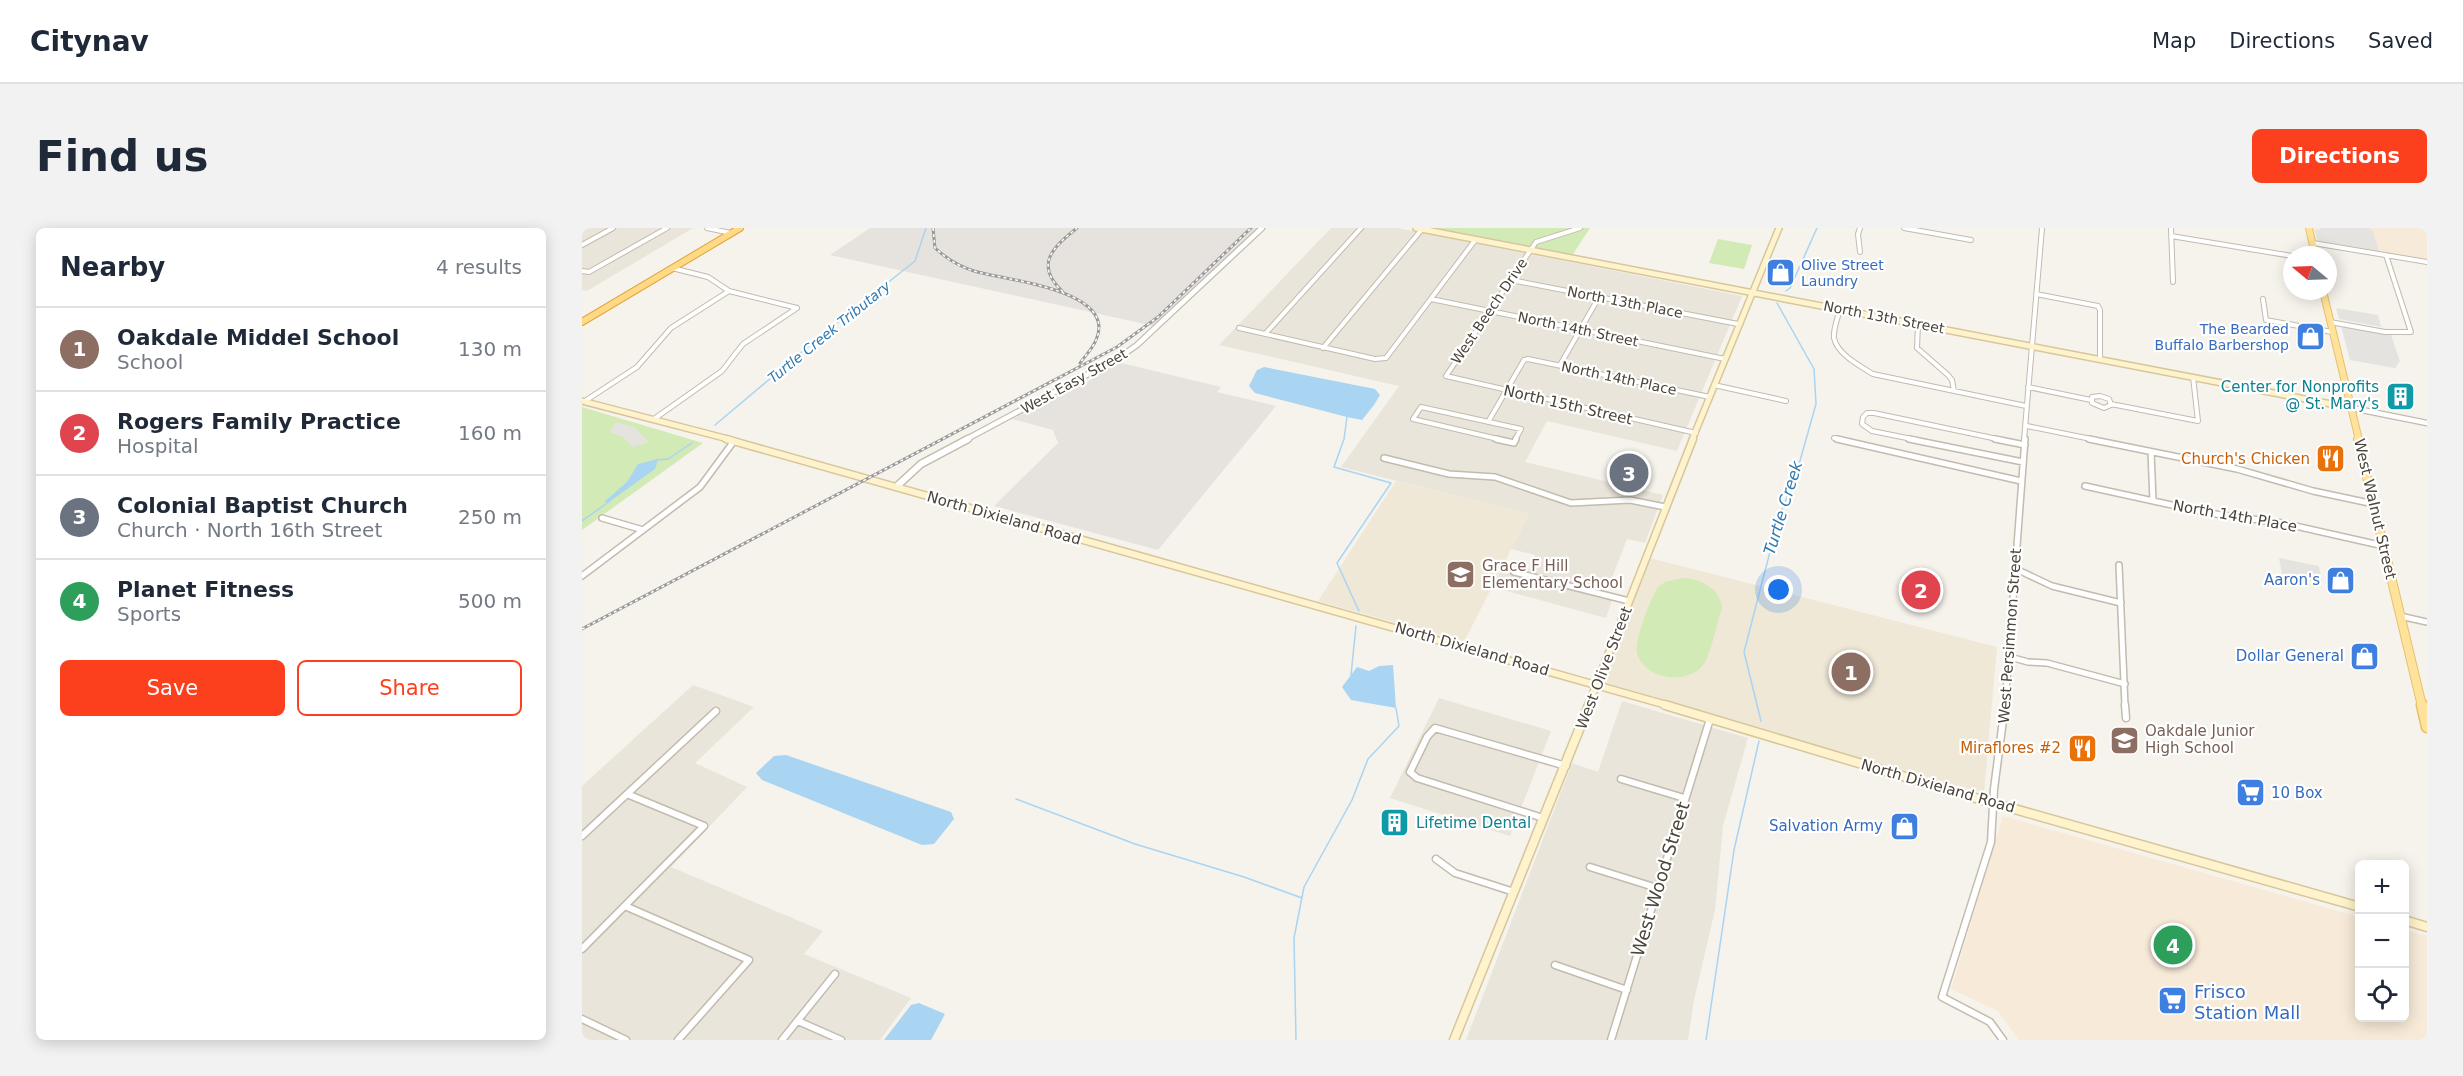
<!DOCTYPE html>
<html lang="en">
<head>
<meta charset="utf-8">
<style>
  body { margin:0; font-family:"DejaVu Sans",sans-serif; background:#f2f2f3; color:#1f2937 }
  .controls { position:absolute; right:18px; bottom:18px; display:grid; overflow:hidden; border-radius:9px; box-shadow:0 3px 15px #0003 }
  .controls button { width:54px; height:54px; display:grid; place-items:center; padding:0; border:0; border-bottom:2px solid #e0e1e3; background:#fff; color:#1f2937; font:30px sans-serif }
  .compass { position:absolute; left:1701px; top:18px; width:54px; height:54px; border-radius:50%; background:#fff; box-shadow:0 3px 15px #0003; rotate:289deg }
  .you { position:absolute; left:1197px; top:362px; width:21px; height:21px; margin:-15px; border:4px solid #fff; border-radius:50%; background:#1a73e8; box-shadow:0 0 0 9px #1a73e833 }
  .badge { display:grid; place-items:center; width:39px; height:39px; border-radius:50%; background:#fc3f1d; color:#fff; font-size:20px; font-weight:700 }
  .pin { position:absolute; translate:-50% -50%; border:3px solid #fff; box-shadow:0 2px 6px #0006 }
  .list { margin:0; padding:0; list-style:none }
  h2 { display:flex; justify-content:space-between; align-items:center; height:78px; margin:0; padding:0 24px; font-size:26px }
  h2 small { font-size:20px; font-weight:400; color:#747a83 }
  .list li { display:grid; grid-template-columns:39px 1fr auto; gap:18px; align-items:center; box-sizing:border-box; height:84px; padding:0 24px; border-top:2px solid #e0e1e3 }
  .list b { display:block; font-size:22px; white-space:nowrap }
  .list p { margin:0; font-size:20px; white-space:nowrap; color:#747a83 }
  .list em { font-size:20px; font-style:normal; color:#747a83 }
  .actions { display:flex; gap:12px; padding:18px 24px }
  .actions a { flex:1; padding:14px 0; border:2px solid #fc3f1d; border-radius:9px; text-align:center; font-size:21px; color:#fc3f1d }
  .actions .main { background:#fc3f1d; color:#fff }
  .icon { flex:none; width:33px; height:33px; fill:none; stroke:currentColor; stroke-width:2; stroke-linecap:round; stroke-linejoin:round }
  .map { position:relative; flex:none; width:1845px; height:812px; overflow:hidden; border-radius:9px }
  header { display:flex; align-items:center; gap:36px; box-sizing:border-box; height:84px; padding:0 30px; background:#fff; border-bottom:2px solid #e0e1e3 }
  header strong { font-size:28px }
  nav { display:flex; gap:33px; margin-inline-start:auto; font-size:21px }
  .intro { display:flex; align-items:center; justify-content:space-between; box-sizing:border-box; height:144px; padding:0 36px }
  h1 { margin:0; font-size:42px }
  .button { padding:15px 27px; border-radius:9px; background:#fc3f1d; color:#fff; font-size:21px; font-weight:700 }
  main { display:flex; gap:36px; padding:0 36px }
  aside { flex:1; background:#fff; border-radius:9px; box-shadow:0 3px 15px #0003 }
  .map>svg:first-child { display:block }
</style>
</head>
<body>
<header>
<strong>Citynav</strong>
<nav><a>Map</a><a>Directions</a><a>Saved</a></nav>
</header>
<div class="intro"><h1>Find us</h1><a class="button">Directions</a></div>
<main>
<aside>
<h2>Nearby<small>4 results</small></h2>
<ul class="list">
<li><span class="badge" style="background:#8d6e63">1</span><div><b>Oakdale Middel School</b><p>School</p></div><em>130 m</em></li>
<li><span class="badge" style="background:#e0444e">2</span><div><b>Rogers Family Practice</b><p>Hospital</p></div><em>160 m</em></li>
<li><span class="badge" style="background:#6b7280">3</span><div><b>Colonial Baptist Church</b><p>Church · North 16th Street</p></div><em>250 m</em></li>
<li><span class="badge" style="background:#2e9e5b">4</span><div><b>Planet Fitness</b><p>Sports</p></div><em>500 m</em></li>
</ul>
<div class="actions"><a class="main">Save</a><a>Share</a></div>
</aside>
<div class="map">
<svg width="1845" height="812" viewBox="0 0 1845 812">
  <rect width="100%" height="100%" fill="#f6f3ec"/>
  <!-- residential -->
  <path fill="#eae5da" d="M 0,0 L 111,0 L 5,63 L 0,62 Z
    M 749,0 L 815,0 L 1160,68 L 1095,223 L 965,193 L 943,234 L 1081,267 L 1063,315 L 1045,311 L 1025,363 L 1032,366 L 1024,390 L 910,359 L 921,338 L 946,343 L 953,327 L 929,321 L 947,286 L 759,239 L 817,158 L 637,117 Z
    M 111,457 L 172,479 L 113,535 L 165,559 L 89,639 L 241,703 L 222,726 L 329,770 L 298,812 L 0,812 L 0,558 Z
    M 857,470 L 969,503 L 928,608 L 808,570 Z
    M 1040,473 L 1166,510 L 1141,598 L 1133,682 L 1112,772 L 1106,812 L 884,812 L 990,535 L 1016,544 Z"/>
  <!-- commercial -->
  <path fill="#f7ead8" d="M 1732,0 L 1845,0 L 1845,32 L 1735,14 Z
    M 1421,588 L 1777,689 L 1778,790 L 1822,790 L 1823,702 L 1845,708 L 1845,812 L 1437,812 L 1416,783 L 1369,761 Z"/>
  <!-- industrial -->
  <path fill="#e6e2dd" d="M 288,0 L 676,0 L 572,98 L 248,27 Z
    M 535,134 L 639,159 L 635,164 L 694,178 L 576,322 L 412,278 L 476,215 L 471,202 L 430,191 L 504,155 Z"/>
  <!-- education -->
  <path fill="#efe8d6" d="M 814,253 L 947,286 L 882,414 L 736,373 Z
    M 1064,329 L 1415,419 L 1402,565 L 1015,456 Z"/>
  <!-- green -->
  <path fill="#d2eab5" d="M 841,0 L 1008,0 L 989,29 Z
    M 1136,11 L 1170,17 L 1162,41 L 1127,35 Z
    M 0,179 L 121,215 L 0,302 Z
    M 1101,350 C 1119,351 1138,360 1140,380 C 1134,397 1131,418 1123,434 C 1109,459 1062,452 1055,425 C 1052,412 1069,370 1076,359 L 1083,354 Z"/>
  <!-- parking -->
  <path fill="#e5e3e0" d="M 1738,0 L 1787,0 L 1791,3 L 1797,23 L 1738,13 L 1735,12 L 1733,2 L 1738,2 Z
    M 1754,80 L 1796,87 L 1799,99 L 1757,91 Z
    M 1759,98 L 1809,107 L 1818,133 L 1813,140 L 1768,132 Z
    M 34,194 L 53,200 L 67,214 L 51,219 L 41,209 L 28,204 Z
    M 1697,330 L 1737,338 L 1740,354 L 1700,346 Z"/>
  <!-- water -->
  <path fill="#a9d4f2" d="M 682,139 L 793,161 L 798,167 L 792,177 L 780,192 L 765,189 L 673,165 L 667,158 L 675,142 Z
    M 76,231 L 73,241 L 27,274 L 22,274 L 45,254 L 56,236 Z
    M 811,437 L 814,480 L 769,472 L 760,459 L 775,439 L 787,443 L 797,438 Z
    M 204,527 L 369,584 L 372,591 L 352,616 L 340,617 L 180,552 L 174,545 L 192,528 Z
    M 337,775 L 363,786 L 349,812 L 302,812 L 329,777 Z"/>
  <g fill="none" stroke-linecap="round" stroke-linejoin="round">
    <!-- stream -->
    <path stroke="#a9d4f2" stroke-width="1.5" d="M 1204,63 L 1208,60 L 1235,0
      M 765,189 L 762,211 L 752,239 L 809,255 L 755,335 L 777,383
      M 133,197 L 241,106 L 333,33 L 344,0
      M 74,232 L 86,231 L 110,215
      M 0,293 L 28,273
      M 769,447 L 774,398
      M 1179,493 L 1162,424 L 1197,289 L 1214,247 L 1234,176 L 1232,141 L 1195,75
      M 434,571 L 553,616 L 662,649 L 720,670
      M 714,812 L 712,710 L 722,659 L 770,572 L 786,531 L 817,498 L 814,480
      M 1124,812 L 1152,622 L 1177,513"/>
    <defs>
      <path id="minor-far2" d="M 125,0 L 149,5
        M 998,0 L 954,14 L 864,148 L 1114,205
        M 1278,0 L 1276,6 L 1278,24
        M 1322,0 L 1389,12
        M 1589,0 L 1591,54
        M 1589,8 L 1710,28
        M 1731,15 L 1845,34
        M 0,17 L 31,0
        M 90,40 L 126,49 L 147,63 L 215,80
        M 0,43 L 7,44 L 85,0
        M 929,52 L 1156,96
        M 1454,66 L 1516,78 L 1518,82 L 1518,131
        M 849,71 L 1143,131
        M 1681,71 L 1684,92 L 1750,104
        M 1258,81 C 1256,90 1251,100 1252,110 C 1255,126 1278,138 1291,146 L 1444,178
        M 1748,94 L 1803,104 L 1829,104 L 1804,27
        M 1336,96 L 1335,120 L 1366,147 L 1370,152 L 1372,163
        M 657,100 L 793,131 L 804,130 L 894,11
        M 683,106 L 779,0
        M 741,120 L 841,0
        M 978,137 L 1017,69
        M 1132,157 L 1204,173
        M 1446,159 L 1509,172
        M 1518,168 L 1527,171 L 1529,177 L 1522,180 L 1510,175 L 1510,169 Z
        M 3,173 L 55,139 L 89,100 L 147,63
        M 1529,176 L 1616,193 L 1611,149
        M 72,191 L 140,143 L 161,116 L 215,80
        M 906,194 L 942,132 L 946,131 L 1128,169
        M 1445,198 L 1514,212
        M 1252,210 L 1261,212
        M 920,212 L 831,191 L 839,179 L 939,201 L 933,212
        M 1335,212 L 1290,203 L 1280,196 L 1281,189 L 1285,185 L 1292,185 L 1420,212
        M 1442,212 L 1460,0"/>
      <path id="minor-far1" d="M 914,211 L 932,215 L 934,211
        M 1255,211 L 1439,253
        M 1327,211 L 1441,234
        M 1413,211 L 1443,217
        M 1507,211 L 1655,241 L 1731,263 L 1792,276
        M 1569,224 L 1571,273
        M 802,230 L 867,246 L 913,249 L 989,275 L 1048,272 L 1083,279
        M 1503,258 L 1626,285 L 1700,295 L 1802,318
        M 20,290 L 61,302
        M 1537,337 L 1543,478
        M 1434,341 L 1470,358 L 1539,375
        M 932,344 L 1047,373
        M 0,348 L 118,259 L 152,213
        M 1818,388 L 1845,394
        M 1428,429 L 1446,434 L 1465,435 L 1543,456
        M 1423,478 L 1443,211"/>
      <path id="minor" d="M 1543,477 L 1544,490
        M 1039,551 L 1102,570
        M 961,590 L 835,550 L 828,544 L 845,509 L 853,500 L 984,538
        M 0,608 L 134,483
        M 854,631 L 873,645 L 932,664
        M 1008,639 L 1075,660
        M 43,678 L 167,732 L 96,812
        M 0,721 L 122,598 L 45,566
        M 973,737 L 1045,762
        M 0,791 L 44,812
        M 216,793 L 259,812
        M 200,812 L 253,746
        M 1029,812 L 1128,491
        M 1421,812 L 1408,794 L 1360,769 L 1409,614 L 1412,561 L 1423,477"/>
      <path id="tertiary-far1" d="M 1770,180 L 1845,195
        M 383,212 L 538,129 L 555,117 L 680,0"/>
      <path id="tertiary" d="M 314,259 L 339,236 L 386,211"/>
      <path id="secondary-far2" d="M 834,0 L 1770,180
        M 0,173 L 150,212
        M 1110,212 L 1197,0"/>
      <path id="secondary-far1" d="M 144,211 L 1088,478
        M 1006,478 L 1111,211"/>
      <path id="secondary" d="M 1083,477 L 1397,571 L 1778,679
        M 1822,692 L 1845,699
        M 872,812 L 1007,477"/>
      <path id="primary-far2" d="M 1727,0 L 1733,27
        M 1741,63 L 1777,212"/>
      <path id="primary-far1" d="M 1776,211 L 1840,478"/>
      <path id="primary" d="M 1840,477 L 1845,499"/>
      <path id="trunk" d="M 0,94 L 158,0"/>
    </defs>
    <!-- minor-far2 casing -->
    <use href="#minor-far2" stroke="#c2bbae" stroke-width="6"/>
    <!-- minor-far1 casing -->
    <use href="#minor-far1" stroke="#c2bbae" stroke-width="8"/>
    <!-- minor casing -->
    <use href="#minor" stroke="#c2bbae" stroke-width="9"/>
    <!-- tertiary-far1 casing -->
    <use href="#tertiary-far1" stroke="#c2bbae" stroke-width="7"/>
    <!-- tertiary casing -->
    <use href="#tertiary" stroke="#c2bbae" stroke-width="9"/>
    <!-- secondary-far2 casing -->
    <use href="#secondary-far2" stroke="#d6c79b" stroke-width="8"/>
    <!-- secondary-far1 casing -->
    <use href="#secondary-far1" stroke="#d6c79b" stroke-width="9"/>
    <!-- secondary casing -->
    <use href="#secondary" stroke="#d6c79b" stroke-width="11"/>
    <!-- primary-far2 casing -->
    <use href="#primary-far2" stroke="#e6c16a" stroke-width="8"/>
    <!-- primary-far1 casing -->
    <use href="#primary-far1" stroke="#e6c16a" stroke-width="10"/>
    <!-- primary casing -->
    <use href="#primary" stroke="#e6c16a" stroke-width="13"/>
    <!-- trunk casing -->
    <use href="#trunk" stroke="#e0a43c" stroke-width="8"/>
    <!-- minor-far2 -->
    <use href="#minor-far2" stroke="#fff" stroke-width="4"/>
    <!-- minor-far1 -->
    <use href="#minor-far1" stroke="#fff" stroke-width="5"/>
    <!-- minor -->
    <use href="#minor" stroke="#fff" stroke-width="6"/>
    <!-- tertiary-far1 -->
    <use href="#tertiary-far1" stroke="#fff" stroke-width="4.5"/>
    <!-- tertiary -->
    <use href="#tertiary" stroke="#fff" stroke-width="6"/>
    <!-- secondary-far2 -->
    <use href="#secondary-far2" stroke="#fff3cd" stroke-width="5"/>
    <!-- secondary-far1 -->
    <use href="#secondary-far1" stroke="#fff3cd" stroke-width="6"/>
    <!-- secondary -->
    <use href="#secondary" stroke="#fff3cd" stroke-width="8"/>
    <!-- primary-far2 -->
    <use href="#primary-far2" stroke="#ffe39c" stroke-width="6"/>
    <!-- primary-far1 -->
    <use href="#primary-far1" stroke="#ffe39c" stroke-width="8"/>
    <!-- primary -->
    <use href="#primary" stroke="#ffe39c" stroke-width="10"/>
    <!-- trunk -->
    <use href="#trunk" stroke="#ffd985" stroke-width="6"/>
    <defs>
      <path id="rail" d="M 351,0 L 353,20 C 365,31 376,38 392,43 C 420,52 537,61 514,112 C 511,120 503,128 498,135
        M 481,64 C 452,37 470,20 495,0
        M 0,401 L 535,119 L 576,89 L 669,0"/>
    </defs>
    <!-- rail casing -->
    <use href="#rail" stroke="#9a9a9a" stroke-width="3"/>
    <!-- rail -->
    <use href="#rail" stroke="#fff" stroke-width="1.5" stroke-dasharray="3" stroke-linecap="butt"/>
  </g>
  <!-- icons -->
  <defs>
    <symbol id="shop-square" viewBox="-11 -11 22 22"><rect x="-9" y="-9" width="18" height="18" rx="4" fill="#3f7fe0" stroke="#fff"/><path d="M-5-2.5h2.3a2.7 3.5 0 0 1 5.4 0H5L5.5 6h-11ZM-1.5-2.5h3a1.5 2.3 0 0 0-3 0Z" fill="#fff"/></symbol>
    <symbol id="building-square" viewBox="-11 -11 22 22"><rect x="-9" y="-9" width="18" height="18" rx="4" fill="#0f9aa8" stroke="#fff"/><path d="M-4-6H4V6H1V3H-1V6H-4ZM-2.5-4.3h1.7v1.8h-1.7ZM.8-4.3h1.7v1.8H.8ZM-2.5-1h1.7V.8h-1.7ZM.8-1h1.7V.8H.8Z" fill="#fff"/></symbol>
    <symbol id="restaurant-square" viewBox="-11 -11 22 22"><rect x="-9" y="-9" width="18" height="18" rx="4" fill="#e8710a" stroke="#fff"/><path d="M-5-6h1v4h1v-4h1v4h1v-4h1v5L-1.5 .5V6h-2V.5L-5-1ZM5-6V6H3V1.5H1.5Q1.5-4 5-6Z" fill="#fff"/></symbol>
    <symbol id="school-square" viewBox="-11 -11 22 22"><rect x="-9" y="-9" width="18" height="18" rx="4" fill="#8d6e63" stroke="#fff"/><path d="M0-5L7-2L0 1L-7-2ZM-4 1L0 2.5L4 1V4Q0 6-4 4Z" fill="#fff"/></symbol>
    <symbol id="supermarket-square" viewBox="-11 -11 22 22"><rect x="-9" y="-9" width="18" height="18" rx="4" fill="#3f7fe0" stroke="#fff"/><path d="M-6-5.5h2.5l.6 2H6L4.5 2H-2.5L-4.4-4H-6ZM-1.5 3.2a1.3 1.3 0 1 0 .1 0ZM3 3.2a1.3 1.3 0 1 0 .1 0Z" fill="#fff"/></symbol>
  </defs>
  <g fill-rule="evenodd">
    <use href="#shop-square" x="1182" y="28" width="33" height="33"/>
    <use href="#shop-square" x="1712" y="92" width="33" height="33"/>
    <use href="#building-square" x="1802" y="152" width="33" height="33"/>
    <use href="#restaurant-square" x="1732" y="214" width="33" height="33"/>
    <use href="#school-square" x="862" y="330" width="33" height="33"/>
    <use href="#shop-square" x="1742" y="336" width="33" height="33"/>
    <use href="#shop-square" x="1766" y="412" width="33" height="33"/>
    <use href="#school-square" x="1526" y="496" width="33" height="33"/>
    <use href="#restaurant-square" x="1484" y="504" width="33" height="33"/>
    <use href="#supermarket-square" x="1652" y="548" width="33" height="33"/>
    <use href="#building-square" x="796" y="578" width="33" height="33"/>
    <use href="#shop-square" x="1306" y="582" width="33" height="33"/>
    <use href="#supermarket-square" x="1574" y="756" width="33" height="33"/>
  </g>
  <g text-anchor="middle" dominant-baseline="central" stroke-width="4.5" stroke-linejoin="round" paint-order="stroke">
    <!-- far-shop labels -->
    <g font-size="14" fill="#366cbe" stroke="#fff" text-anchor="start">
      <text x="1219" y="37">Olive Street<tspan x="1219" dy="16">Laundry</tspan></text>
      <text x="1707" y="101" text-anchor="end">The Bearded<tspan x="1707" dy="16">Buffalo Barbershop</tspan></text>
    </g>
    <!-- far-street labels -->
    <g font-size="14" fill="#4b4439" stroke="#fff">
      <text transform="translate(1043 74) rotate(11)">North 13th Place</text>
      <text transform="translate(907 83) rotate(-56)">West Beech Drive</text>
      <text transform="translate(1302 89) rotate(11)">North 13th Street</text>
      <text transform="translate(996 101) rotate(12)">North 14th Street</text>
      <text transform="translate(1037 150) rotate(12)">North 14th Place</text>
      <text transform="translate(492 153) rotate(-29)">West Easy Street</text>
    </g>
    <!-- far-water labels -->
    <g font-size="14" font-style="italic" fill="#2e7ab2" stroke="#fff">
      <text transform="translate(247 104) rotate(-39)">Turtle Creek Tributary</text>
    </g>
    <!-- culture labels -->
    <g font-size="15" fill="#0d838f" stroke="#fff" text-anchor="end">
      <text x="1797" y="159">Center for Nonprofits<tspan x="1797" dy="17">@ St. Mary's</tspan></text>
      <text x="834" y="595" text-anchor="start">Lifetime Dental</text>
    </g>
    <!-- street labels -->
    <g font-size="15" fill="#4b4439" stroke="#fff">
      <text transform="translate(986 177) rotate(13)">North 15th Street</text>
      <text transform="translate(1793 281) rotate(77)">West Walnut Street</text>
      <text transform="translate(1653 288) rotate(10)">North 14th Place</text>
      <text transform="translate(422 290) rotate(16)">North Dixieland Road</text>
      <text transform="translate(1428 408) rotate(-86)">West Persimmon Street</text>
      <text transform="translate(890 421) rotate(16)">North Dixieland Road</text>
      <text transform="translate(1022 440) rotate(-69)">West Olive Street</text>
      <text transform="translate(1356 558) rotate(16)">North Dixieland Road</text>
    </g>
    <!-- food labels -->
    <g font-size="15" fill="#c56008" stroke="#fff" text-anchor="end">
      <text x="1728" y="231">Church's Chicken</text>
      <text x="1479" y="520">Miraflores #2</text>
    </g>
    <!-- education labels -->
    <g font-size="15" fill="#785e54" stroke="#fff" text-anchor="start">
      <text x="900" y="338">Grace F Hill<tspan x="900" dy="17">Elementary School</tspan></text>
      <text x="1563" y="503">Oakdale Junior<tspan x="1563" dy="17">High School</tspan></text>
    </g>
    <!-- shop labels -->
    <g font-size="15" fill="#366cbe" stroke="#fff" text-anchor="end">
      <text x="1738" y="352">Aaron's</text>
      <text x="1762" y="428">Dollar General</text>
      <text x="1689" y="565" text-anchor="start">10 Box</text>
      <text x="1301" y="598">Salvation Army</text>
    </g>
    <!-- water labels -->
    <g font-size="16" font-style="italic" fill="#2e7ab2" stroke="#fff">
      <text transform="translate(1201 280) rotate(-73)">Turtle Creek</text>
    </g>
    <!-- near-street labels -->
    <g font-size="18" fill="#4b4439" stroke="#fff">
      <text transform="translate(1078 651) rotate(-73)">West Wood Street</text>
    </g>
    <!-- near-shop labels -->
    <g font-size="18" fill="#366cbe" stroke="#fff" text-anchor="start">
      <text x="1612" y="763">Frisco<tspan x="1612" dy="21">Station Mall</tspan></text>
    </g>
  </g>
</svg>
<div class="controls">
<button>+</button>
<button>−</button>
<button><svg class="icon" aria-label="locate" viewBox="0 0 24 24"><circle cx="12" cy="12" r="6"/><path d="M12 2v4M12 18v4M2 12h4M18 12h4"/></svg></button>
</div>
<svg class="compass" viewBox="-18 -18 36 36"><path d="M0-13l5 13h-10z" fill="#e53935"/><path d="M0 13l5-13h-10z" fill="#747a83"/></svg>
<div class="you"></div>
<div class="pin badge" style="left:1269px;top:444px;background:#8d6e63">1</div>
<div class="pin badge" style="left:1339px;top:362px;background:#e0444e">2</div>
<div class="pin badge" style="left:1047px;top:245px;background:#6b7280">3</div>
<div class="pin badge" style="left:1591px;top:717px;background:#2e9e5b">4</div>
</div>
</main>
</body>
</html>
